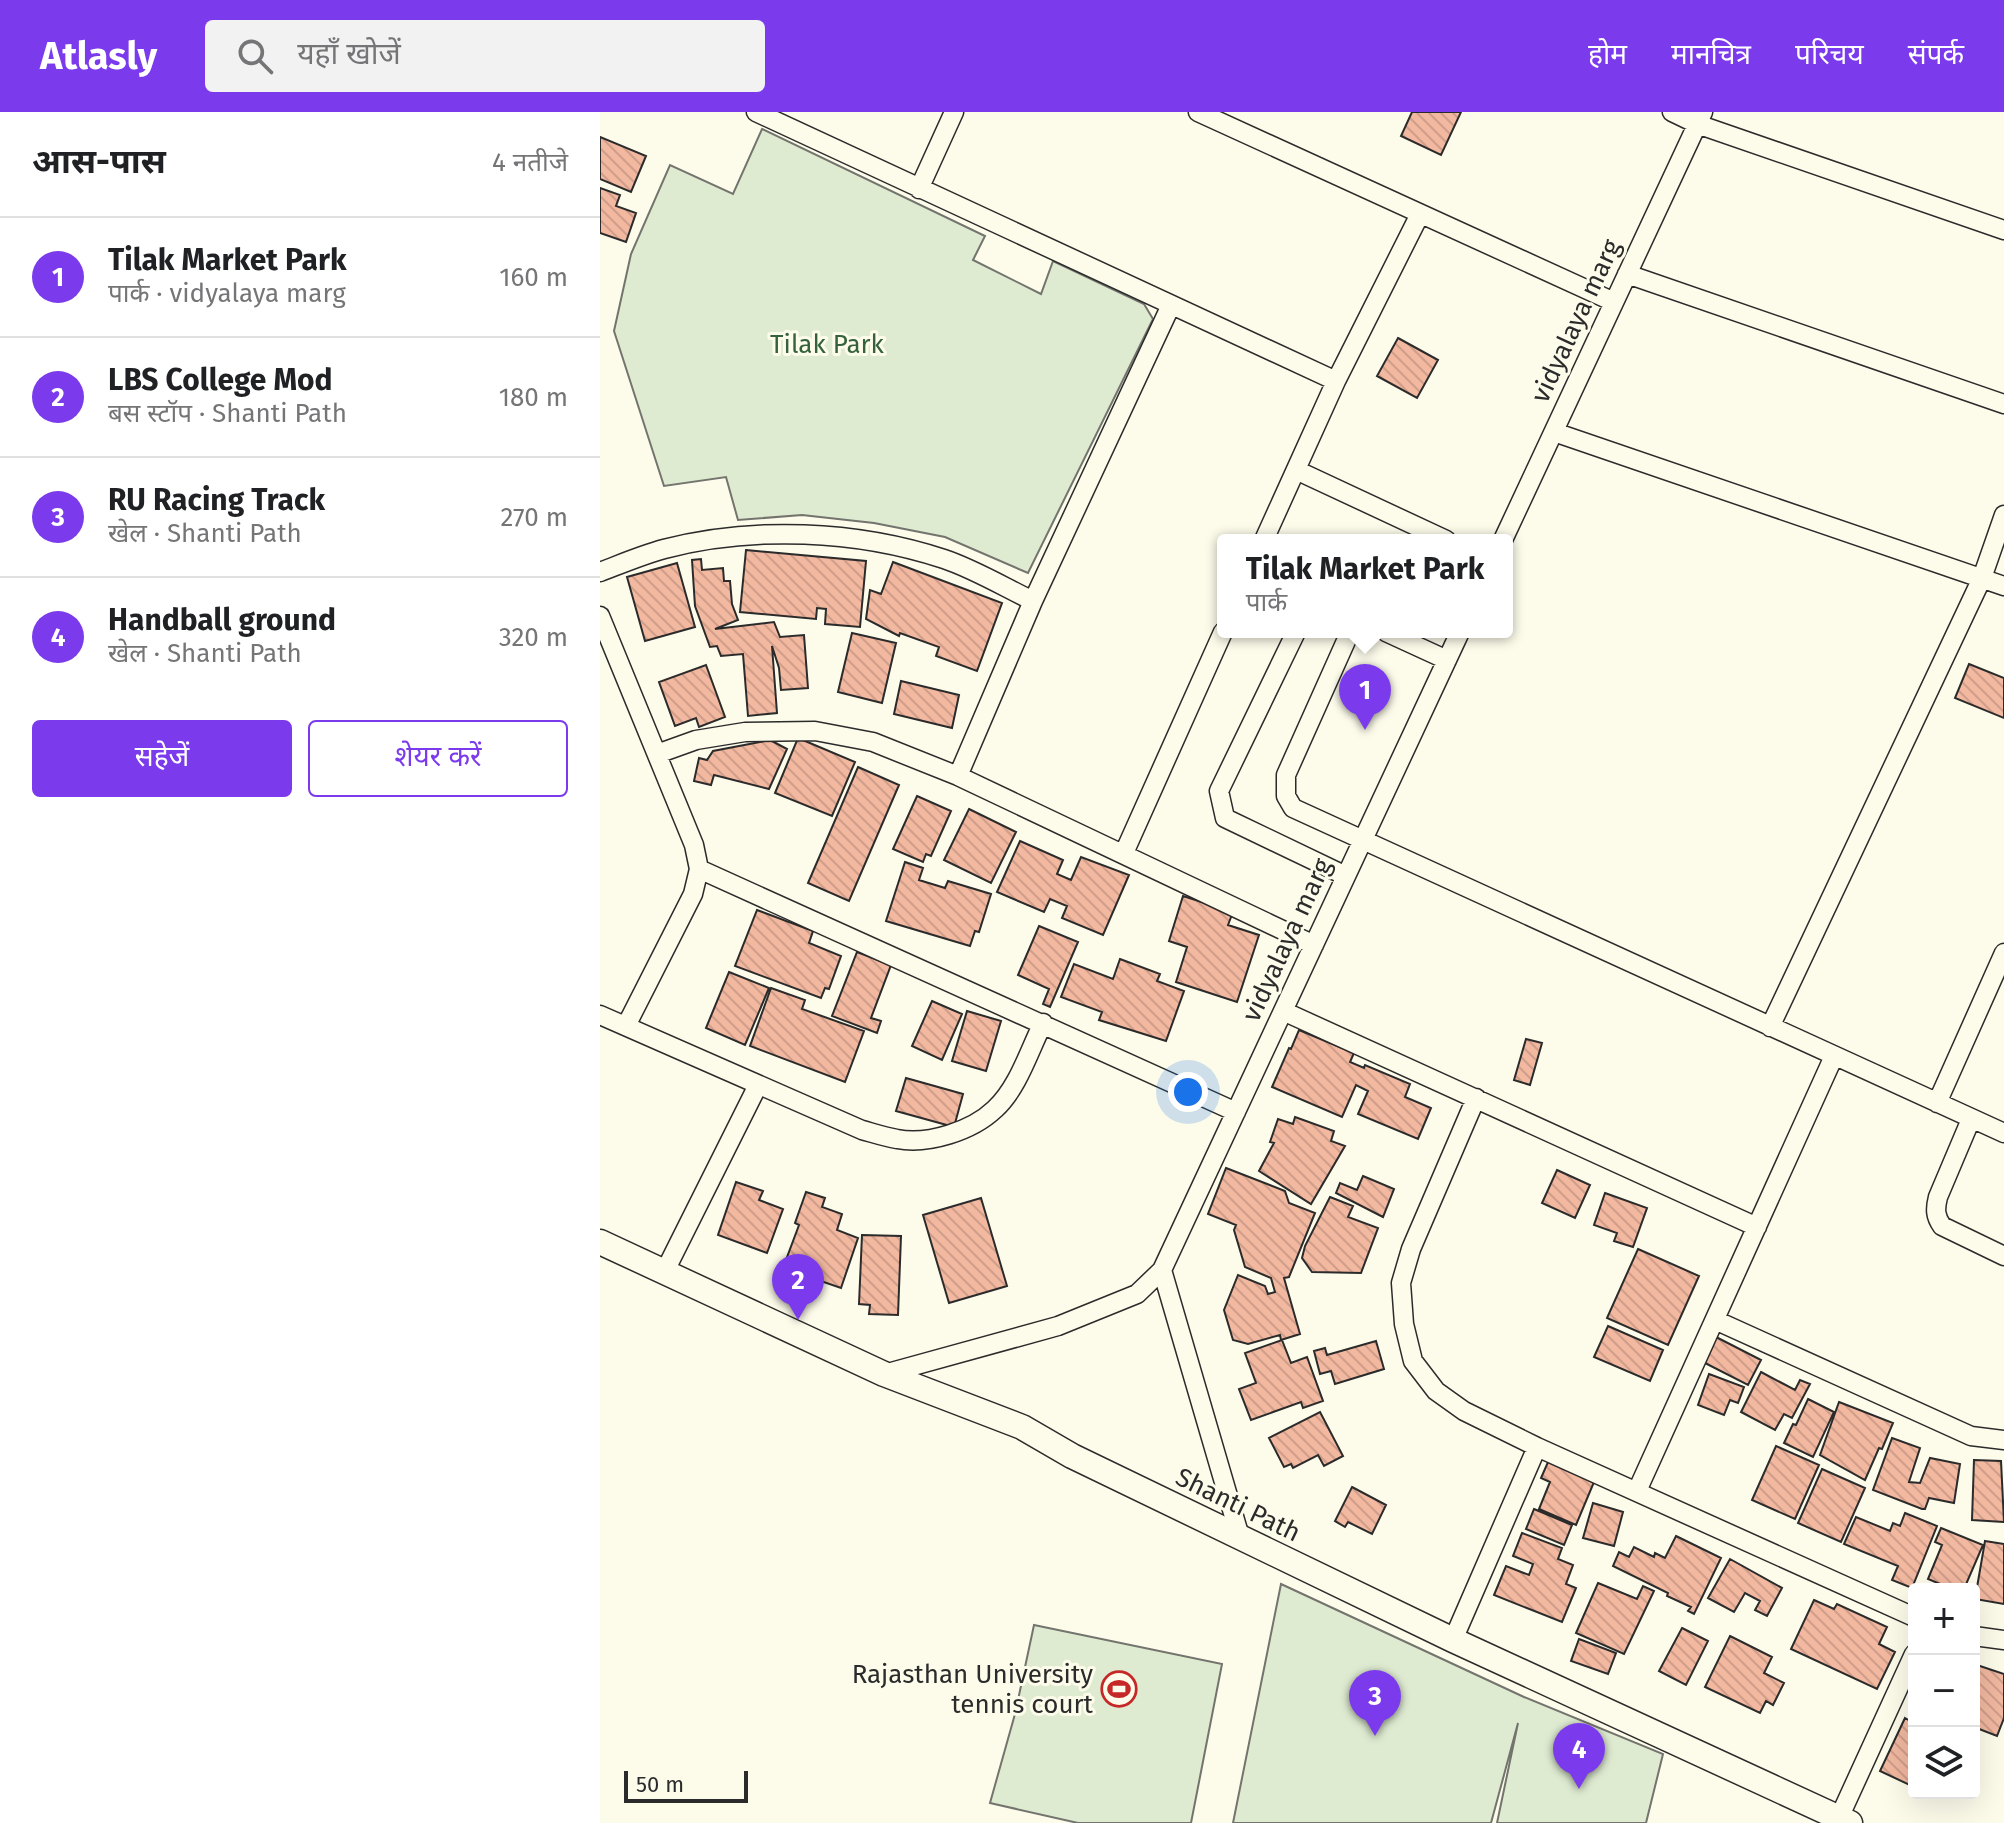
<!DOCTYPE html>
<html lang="hi">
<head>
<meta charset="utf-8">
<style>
  body { margin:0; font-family:"Fira Sans","Noto Sans Devanagari",sans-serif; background:#f2f2f2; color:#202124 }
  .controls { position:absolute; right:24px; bottom:24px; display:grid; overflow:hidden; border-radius:8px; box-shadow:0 8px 32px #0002 }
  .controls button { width:72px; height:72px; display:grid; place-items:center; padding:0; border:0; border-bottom:2px solid #e0e0e0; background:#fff; color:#202124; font:40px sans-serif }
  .scale { position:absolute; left:24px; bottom:20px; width:124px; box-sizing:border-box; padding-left:8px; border:4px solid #2b2b2b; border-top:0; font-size:22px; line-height:28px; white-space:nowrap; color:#2b2b2b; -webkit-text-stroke:6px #fdfbea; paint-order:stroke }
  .you { position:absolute; left:588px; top:980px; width:28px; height:28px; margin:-20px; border:6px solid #fff; border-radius:50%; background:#1a73e8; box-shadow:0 0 0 12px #1a73e833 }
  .badge { display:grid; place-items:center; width:52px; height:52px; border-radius:50%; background:#7c3aed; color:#fff; font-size:26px; font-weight:700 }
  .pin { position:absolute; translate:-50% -66px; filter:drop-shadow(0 2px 4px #0008) }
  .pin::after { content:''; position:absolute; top:42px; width:28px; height:24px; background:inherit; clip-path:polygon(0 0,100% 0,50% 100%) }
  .popup { position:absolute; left:617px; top:422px; width:296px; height:104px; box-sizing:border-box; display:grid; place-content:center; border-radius:8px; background:#fff; filter:drop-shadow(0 2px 6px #0005); font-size:26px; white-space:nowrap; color:#757577 }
  .popup b { font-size:30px; color:#202124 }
  .popup::after { content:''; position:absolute; left:50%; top:100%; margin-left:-16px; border:16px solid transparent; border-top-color:#fff }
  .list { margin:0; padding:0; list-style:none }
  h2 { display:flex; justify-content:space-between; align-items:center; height:104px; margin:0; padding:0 32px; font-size:34px }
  h2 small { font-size:26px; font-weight:400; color:#757577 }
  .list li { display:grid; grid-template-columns:52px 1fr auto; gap:24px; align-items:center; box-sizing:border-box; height:120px; padding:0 32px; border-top:2px solid #e0e0e0 }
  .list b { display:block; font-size:30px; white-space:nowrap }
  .list p { margin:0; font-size:26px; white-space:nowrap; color:#757577 }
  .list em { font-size:26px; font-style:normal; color:#757577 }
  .actions { display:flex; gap:16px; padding:24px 32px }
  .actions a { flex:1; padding:18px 0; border:2px solid #7c3aed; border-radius:8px; text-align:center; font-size:28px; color:#7c3aed }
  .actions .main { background:#7c3aed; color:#fff }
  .icon { flex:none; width:44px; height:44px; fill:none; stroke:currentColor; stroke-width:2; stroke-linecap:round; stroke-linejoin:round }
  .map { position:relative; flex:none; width:1404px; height:1711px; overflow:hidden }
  header { display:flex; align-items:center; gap:48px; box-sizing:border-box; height:112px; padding:0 40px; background:#7c3aed; color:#fff }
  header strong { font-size:38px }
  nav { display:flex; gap:44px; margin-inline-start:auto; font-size:28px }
  .search { width:560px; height:72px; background:#f2f2f2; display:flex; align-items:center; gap:20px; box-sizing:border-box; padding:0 28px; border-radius:8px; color:#757577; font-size:30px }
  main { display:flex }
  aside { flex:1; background:#fff }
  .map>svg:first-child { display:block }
</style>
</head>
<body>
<header>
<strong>Atlasly</strong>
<div class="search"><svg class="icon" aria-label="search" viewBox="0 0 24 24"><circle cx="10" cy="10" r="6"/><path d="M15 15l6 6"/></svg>यहाँ खोजें</div>
<nav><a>होम</a><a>मानचित्र</a><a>परिचय</a><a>संपर्क</a></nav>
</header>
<main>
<aside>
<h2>आस-पास<small>4 नतीजे</small></h2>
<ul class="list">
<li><span class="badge">1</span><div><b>Tilak Market Park</b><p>पार्क · vidyalaya marg</p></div><em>160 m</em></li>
<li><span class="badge">2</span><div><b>LBS College Mod</b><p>बस स्टॉप · Shanti Path</p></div><em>180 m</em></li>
<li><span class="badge">3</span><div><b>RU Racing Track</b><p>खेल · Shanti Path</p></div><em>270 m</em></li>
<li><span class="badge">4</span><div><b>Handball ground</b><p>खेल · Shanti Path</p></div><em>320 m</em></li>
</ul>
<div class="actions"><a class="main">सहेजें</a><a>शेयर करें</a></div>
</aside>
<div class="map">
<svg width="1404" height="1711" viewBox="0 0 1404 1711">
  <defs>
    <pattern id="building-back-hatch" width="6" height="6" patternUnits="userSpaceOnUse" patternTransform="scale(2)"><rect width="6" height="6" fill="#f2b8a0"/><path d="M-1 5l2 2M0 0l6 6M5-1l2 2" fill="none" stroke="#d09e8a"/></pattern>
  </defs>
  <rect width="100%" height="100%" fill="#fdfbea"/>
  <!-- park -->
  <path fill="#deebd1" stroke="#74746e" stroke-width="2" d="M 162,17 L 385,124 L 373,148 L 441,182 L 453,149 L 544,192 L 553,207 L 428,461 L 345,425 L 274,411 L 202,403 L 138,408 L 126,365 L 64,374 L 14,219 L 31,142 L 70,53 L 133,82 Z
    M 681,1472 L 924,1585 L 1063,1642 L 1046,1711 L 897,1711 L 918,1611 L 891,1711 L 633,1711 Z
    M 434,1513 L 622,1552 L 591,1711 L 478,1711 L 390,1691 L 415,1602 Z"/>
  <!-- building -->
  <path fill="url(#building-back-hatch)" stroke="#2b2b2b" stroke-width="2" d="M 812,0 L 861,0 L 841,43 L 801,24 Z
    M 0,25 L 46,44 L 31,80 L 0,67 Z
    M 0,76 L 20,83 L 16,94 L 36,101 L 26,130 L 0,121 Z
    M 798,226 L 838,248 L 817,286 L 777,264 Z
    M 146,438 L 266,449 L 260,515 L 225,512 L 226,497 L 217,496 L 216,507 L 140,500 Z
    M 101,447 L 102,458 L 123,456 L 124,469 L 130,469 L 132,492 L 138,508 L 115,517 L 174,510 L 180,525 L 204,523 L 208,576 L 181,578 L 179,556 L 172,534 L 177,601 L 148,604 L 143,542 L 121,544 L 117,534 L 110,535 L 95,494 L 92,448 Z
    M 293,450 L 402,491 L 377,559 L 336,544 L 339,535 L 300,521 L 299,524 L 266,507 L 270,478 L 281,482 Z
    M 77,451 L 95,515 L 45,529 L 27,465 Z
    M 252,521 L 296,531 L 282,591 L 238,580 Z
    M 1369,552 L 1404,566 L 1404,606 L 1355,586 Z
    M 106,553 L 125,605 L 99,615 L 96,606 L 75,614 L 59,570 Z
    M 301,569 L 359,583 L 352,616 L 294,602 Z
    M 198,626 L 255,650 L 232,704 L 175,681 Z
    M 170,628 L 187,637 L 169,677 L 114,663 L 111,673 L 94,669 L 99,646 L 107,648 L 113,639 Z
    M 258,655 L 299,673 L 249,789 L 208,771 Z
    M 317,684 L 351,699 L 331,744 L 326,742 L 323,750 L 293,737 Z
    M 369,697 L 416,720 L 391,771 L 344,748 Z
    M 420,729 L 463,748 L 457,762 L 471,768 L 481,745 L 529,763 L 503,823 L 462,806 L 467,794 L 450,787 L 444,800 L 397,780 Z
    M 305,750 L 323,756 L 319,768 L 345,776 L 348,769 L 391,782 L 379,820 L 375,819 L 370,834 L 286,809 Z
    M 583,784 L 633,800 L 628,813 L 659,823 L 637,890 L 576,870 L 587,835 L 569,829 Z
    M 157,798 L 213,819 L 209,831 L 241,844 L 229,877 L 225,876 L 221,886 L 135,854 Z
    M 439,814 L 478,830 L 450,895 L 443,892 L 449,877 L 418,863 Z
    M 257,840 L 291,853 L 271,906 L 281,909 L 277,921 L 232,904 Z
    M 520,847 L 560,862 L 557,869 L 584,879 L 566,929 L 499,908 L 502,900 L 461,885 L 474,852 L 513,867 Z
    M 129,860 L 169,876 L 145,933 L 106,916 Z
    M 171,876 L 205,888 L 202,897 L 264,919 L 245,970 L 150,934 Z
    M 332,889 L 362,902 L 342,948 L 312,934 Z
    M 367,899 L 401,909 L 386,959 L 352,949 Z
    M 699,918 L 754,941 L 750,950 L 764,956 L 765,953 L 810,972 L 805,985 L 831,996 L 818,1027 L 758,1002 L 768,979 L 756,973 L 742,1005 L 672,975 L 689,936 L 691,937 Z
    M 926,927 L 942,931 L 930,973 L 914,968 Z
    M 306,966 L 363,982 L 354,1015 L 296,999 Z
    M 695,1005 L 734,1019 L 731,1029 L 745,1034 L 711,1092 L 659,1059 L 674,1031 L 670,1030 L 678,1007 L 693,1012 Z
    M 626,1056 L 685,1079 L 689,1091 L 715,1101 L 689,1165 L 684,1166 L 700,1222 L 681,1228 L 680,1223 L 648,1232 L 633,1228 L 624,1198 L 638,1163 L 665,1174 L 668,1182 L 675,1180 L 671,1166 L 645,1155 L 634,1118 L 636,1113 L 608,1102 Z
    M 957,1058 L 990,1073 L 975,1106 L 942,1091 Z
    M 763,1064 L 794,1077 L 783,1105 L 736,1081 L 740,1071 L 757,1078 Z
    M 136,1070 L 163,1079 L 159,1088 L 183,1097 L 167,1141 L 118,1123 Z
    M 206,1080 L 225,1086 L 222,1095 L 242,1102 L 237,1118 L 258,1126 L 241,1176 L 183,1156 L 199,1113 L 195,1111 Z
    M 1005,1081 L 1047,1096 L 1033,1135 L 1014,1129 L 1017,1121 L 994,1113 Z
    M 730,1085 L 753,1094 L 748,1105 L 778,1116 L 761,1161 L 712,1160 L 702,1146 L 705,1134 Z
    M 381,1086 L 407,1174 L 349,1191 L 323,1103 Z
    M 262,1123 L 301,1124 L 298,1203 L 269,1202 L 270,1193 L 259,1192 Z
    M 1038,1137 L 1099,1164 L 1068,1233 L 1007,1206 Z
    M 1008,1214 L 1063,1238 L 1050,1269 L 994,1245 Z
    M 1116,1225 L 1161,1248 L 1148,1273 L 1103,1250 Z
    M 682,1228 L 691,1251 L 707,1245 L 723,1289 L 703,1296 L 701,1290 L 651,1308 L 639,1277 L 656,1271 L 645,1241 Z
    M 776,1229 L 784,1257 L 735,1272 L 731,1259 L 720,1262 L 714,1239 L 725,1236 L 727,1243 Z
    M 1161,1260 L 1195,1278 L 1200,1268 L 1210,1272 L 1192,1306 L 1184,1302 L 1175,1318 L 1141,1300 Z
    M 1109,1262 L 1144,1275 L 1138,1291 L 1130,1288 L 1124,1303 L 1098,1293 Z
    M 1208,1287 L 1234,1300 L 1213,1345 L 1184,1331 L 1193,1312 L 1196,1313 Z
    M 1239,1290 L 1293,1311 L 1282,1337 L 1279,1336 L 1265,1368 L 1220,1343 Z
    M 720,1300 L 743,1344 L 724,1354 L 718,1343 L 693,1356 L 691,1352 L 684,1355 L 669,1326 Z
    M 1292,1326 L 1320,1336 L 1309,1370 L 1320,1371 L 1330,1346 L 1360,1352 L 1354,1391 L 1329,1386 L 1325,1397 L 1322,1397 L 1273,1378 Z
    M 1176,1334 L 1219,1353 L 1195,1407 L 1152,1388 Z
    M 1374,1348 L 1401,1349 L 1404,1410 L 1372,1408 Z
    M 948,1350 L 994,1370 L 976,1413 L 939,1397 L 950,1370 L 941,1366 Z
    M 1222,1357 L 1265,1376 L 1241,1430 L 1198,1411 Z
    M 752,1375 L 786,1393 L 772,1422 L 748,1410 L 745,1415 L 735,1409 Z
    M 993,1391 L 1023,1400 L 1014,1434 L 983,1426 Z
    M 934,1397 L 972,1413 L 964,1433 L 926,1417 Z
    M 1305,1401 L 1337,1414 L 1312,1476 L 1292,1468 L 1298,1454 L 1244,1432 L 1256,1405 L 1290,1419 L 1293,1411 L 1300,1414 Z
    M 1341,1416 L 1383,1433 L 1364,1477 L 1352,1477 L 1328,1467 L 1342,1433 L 1335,1430 Z
    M 922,1421 L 962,1436 L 958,1447 L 973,1453 L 966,1472 L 976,1476 L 962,1510 L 894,1483 L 906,1454 L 929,1463 L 933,1452 L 913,1444 Z
    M 1076,1424 L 1121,1446 L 1094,1502 L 1088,1499 L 1091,1495 L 1067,1484 L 1068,1481 L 1013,1454 L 1019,1440 L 1029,1445 L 1034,1435 L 1054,1445 L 1055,1441 L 1065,1446 Z
    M 1385,1429 L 1404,1432 L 1404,1492 L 1375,1487 Z
    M 1130,1447 L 1182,1476 L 1167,1504 L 1155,1498 L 1160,1489 L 1145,1481 L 1134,1500 L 1108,1486 Z
    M 998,1471 L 1037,1487 L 1043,1474 L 1054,1479 L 1024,1542 L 976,1521 Z
    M 1214,1488 L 1234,1497 L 1237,1492 L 1287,1515 L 1279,1532 L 1295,1540 L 1277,1577 L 1191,1537 Z
    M 1082,1516 L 1108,1529 L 1086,1573 L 1059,1559 Z
    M 1130,1524 L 1172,1545 L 1164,1561 L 1184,1571 L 1173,1593 L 1166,1589 L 1160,1601 L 1105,1575 Z
    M 979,1527 L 1016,1541 L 1008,1562 L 971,1549 Z
    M 1374,1552 L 1404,1562 L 1404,1606 L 1397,1624 L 1374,1615 Z
    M 1305,1606 L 1314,1611 L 1314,1675 L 1280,1659 Z"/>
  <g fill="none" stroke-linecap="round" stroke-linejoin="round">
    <defs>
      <path id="minor" d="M 156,0 L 736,269
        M 598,0 L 1014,190
        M 1072,0 L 1097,12 L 1404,118
        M 319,77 L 354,0
        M 1027,162 L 1404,292
        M 954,320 L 1404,474
        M 696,358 L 846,428
        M 664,428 L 736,269 L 820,102
        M 903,428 L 1103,0
        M 0,460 C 21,452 42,443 64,437 C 153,414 256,418 344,447 C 374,457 404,475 433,489
        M 0,504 L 94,733 L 99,757 L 93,782 L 26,914
        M 696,520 L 619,679 L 625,706 L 746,764
        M 750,520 L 686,663 L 686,684 L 693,696 L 1404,1021
        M 786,520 L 847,548
        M 57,642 L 96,628 L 145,620 L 215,619 L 273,630 L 358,664 L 714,833
        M 358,664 L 433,489 L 571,193
        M 524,741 L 623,520
        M 99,757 L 636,1000
        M 683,899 L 1157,1115
        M 0,903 L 262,1018 C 273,1021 285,1025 297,1027 C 328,1033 372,1019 395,997 C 418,976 429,939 443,911
        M 1170,915 L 1382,466 L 1404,403
        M 876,986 L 811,1137 L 801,1171 L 804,1212 L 813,1249 L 836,1279 L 864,1299 L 937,1335 L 1314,1505
        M 1337,991 L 1404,841
        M 1371,1007 L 1338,1085 C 1335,1097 1335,1104 1342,1114 L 1404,1144
        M 562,1158 L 640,1425
        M 65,1159 L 158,973
        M 1115,1208 L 1371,1324 L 1404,1328
        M 284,1262 L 458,1214 L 537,1182 L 562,1158 L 860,520
        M 1037,1379 L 1234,944
        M 1374,1524 L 1404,1528
        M 853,1528 L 937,1335
        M 1239,1706 L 1314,1542"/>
      <path id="major" d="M 0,1130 L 284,1262 L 422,1315 L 472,1344 L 853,1528 L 1250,1711"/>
    </defs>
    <!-- minor casing -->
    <use href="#minor" stroke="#2b2b2b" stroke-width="21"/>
    <!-- major casing -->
    <use href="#major" stroke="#2b2b2b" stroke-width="27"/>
    <!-- minor -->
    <use href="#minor" stroke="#fdfbea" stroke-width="18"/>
    <!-- major -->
    <use href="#major" stroke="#fdfbea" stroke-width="24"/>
  </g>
  <!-- icons -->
  <defs>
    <symbol id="stadium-ring" viewBox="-11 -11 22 22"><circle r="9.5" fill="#fdfbea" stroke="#c62828" stroke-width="1.5"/><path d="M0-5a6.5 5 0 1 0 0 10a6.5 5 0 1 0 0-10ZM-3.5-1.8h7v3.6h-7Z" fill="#c62828"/></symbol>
  </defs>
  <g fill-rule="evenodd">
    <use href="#stadium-ring" x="499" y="1557" width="40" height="40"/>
  </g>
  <g text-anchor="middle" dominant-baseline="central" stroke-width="6" stroke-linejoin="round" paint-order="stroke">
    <!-- street labels -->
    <g font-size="26" fill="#2b2b2b" stroke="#fdfbea">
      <text transform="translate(976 209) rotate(-65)">vidyalaya marg</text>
      <text transform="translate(687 828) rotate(-65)">vidyalaya marg</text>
      <text transform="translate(638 1393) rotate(26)">Shanti Path</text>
    </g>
    <!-- park labels -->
    <g font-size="26" fill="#34623c" stroke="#fdfbea">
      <text x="227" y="232">Tilak Park</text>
    </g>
    <!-- poi labels -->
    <g font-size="26" fill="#2b2b2b" stroke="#fdfbea" text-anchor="end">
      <text x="493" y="1562">Rajasthan University<tspan x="493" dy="30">tennis court</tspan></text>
    </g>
  </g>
</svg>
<div class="controls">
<button>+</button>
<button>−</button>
<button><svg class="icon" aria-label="layers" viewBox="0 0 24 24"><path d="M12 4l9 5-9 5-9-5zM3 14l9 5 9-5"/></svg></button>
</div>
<div class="scale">50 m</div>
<div class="you"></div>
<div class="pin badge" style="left:765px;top:618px">1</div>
<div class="popup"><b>Tilak Market Park</b>पार्क</div>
<div class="pin badge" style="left:198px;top:1208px">2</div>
<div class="pin badge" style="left:775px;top:1624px">3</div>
<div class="pin badge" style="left:979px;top:1677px">4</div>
</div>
</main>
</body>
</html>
